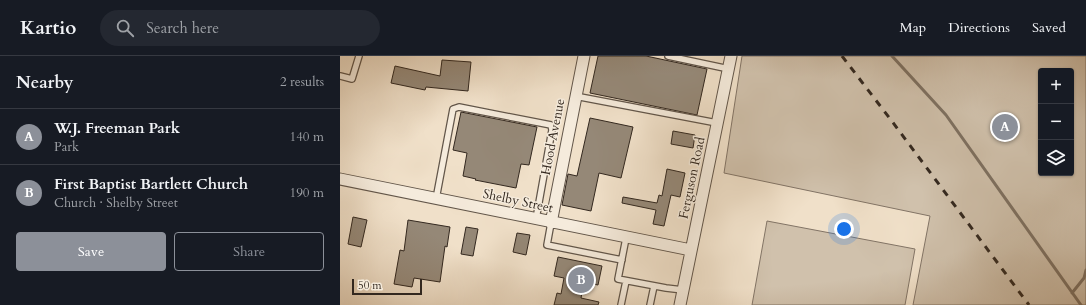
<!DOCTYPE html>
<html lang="en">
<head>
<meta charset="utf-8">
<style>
  body { margin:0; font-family:Cardo,serif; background:#242831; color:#f1f3f6 }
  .controls { position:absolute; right:12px; top:12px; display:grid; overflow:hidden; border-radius:4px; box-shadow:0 1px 3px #0004 }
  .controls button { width:36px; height:36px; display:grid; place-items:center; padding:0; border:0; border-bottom:1px solid #363941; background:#171b24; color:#f1f3f6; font:20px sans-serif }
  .scale { position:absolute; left:12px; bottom:10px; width:70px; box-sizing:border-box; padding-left:4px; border:2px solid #33281f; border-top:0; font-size:11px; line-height:14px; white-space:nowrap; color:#33281f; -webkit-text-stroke:3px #f5ebdc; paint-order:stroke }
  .you { position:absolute; left:504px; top:173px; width:14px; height:14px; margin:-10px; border:3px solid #fff; border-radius:50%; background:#1a73e8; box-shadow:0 0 0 6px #1a73e833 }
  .badge { display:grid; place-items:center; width:26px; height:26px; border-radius:50%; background:#8c9099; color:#fff; font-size:13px; font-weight:700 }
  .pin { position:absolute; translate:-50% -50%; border:2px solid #fff; box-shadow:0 1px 4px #0006 }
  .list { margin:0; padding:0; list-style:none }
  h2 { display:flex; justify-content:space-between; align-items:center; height:52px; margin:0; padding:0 16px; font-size:17px }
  h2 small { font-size:13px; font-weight:400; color:#9ea1a6 }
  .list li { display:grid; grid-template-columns:26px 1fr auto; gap:12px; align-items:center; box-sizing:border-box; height:56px; padding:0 16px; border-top:1px solid #363941 }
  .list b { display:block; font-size:15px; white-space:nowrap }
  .list p { margin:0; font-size:13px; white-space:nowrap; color:#9ea1a6 }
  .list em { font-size:13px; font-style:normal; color:#9ea1a6 }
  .actions { display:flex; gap:8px; padding:12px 16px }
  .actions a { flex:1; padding:9px 0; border:1px solid #8c9099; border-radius:4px; text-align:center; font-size:14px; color:#8c9099 }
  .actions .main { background:#8c9099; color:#fff }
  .icon { flex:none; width:22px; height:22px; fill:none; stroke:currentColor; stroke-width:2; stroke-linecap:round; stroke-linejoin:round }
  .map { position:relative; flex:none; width:746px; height:249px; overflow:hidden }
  header { display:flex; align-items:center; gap:24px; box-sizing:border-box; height:56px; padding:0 20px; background:#171b24; border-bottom:1px solid #363941 }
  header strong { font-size:19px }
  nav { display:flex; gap:22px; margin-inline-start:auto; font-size:14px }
  .search { width:280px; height:36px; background:#242831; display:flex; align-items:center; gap:10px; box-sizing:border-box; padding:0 14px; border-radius:22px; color:#9ea1a6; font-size:15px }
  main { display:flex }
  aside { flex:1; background:#171b24 }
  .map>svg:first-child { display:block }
</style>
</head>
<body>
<header>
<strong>Kartio</strong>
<div class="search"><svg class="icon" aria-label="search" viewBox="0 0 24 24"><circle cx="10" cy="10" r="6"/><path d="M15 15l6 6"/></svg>Search here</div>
<nav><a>Map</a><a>Directions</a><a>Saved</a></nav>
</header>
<main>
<aside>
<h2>Nearby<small>2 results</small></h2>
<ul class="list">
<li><span class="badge">A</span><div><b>W.J. Freeman Park</b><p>Park</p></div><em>140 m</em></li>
<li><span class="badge">B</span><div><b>First Baptist Bartlett Church</b><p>Church · Shelby Street</p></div><em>190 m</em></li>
</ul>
<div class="actions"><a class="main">Save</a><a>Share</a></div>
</aside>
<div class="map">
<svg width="746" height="249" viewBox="0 0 746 249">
  <rect width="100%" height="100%" fill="#f0e0c9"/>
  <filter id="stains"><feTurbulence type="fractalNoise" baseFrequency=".005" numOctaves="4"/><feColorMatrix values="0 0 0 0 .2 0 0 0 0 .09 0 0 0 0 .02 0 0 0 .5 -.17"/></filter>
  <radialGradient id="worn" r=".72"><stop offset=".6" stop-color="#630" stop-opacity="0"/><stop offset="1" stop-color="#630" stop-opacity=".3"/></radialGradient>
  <!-- green -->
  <path fill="#d0c1ac" stroke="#827466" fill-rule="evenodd" d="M 402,0 L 746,0 L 746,249 L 573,249 L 590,160 L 384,117 ZM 701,15 L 731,15 L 731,117 L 701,117 Z
    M 427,165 L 575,193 L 565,249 L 412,249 Z"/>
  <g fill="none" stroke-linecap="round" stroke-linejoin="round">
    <!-- stream -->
    <path stroke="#7e7162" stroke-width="3" d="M 552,0 L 606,59 L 741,249
      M 732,237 L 744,222 L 746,214"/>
  </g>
  <!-- building -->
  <path fill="#958877" stroke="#33281f" d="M 258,0 L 306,0 L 367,13 L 357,59 L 250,37 Z
    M 102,4 L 131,6 L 128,35 L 86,31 L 85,34 L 51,27 L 55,10 L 100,20 Z
    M 121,56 L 197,71 L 189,109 L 181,108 L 176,132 L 135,124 L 136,123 L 123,120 L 127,97 L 113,94 Z
    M 250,62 L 293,71 L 281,122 L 259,117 L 251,155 L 222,149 L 228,118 L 237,120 Z
    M 333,75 L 355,79 L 353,92 L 331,88 Z
    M 327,113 L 345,117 L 340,141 L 331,139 L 324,170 L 313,168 L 316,154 L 282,147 L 283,141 L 317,147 L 319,139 L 322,140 Z
    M 13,161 L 27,164 L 21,191 L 8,188 Z
    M 68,164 L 110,171 L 107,191 L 105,190 L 100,226 L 74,222 L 72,231 L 54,228 L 60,194 L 64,195 Z
    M 126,171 L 138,173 L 133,200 L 121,198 Z
    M 177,177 L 190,179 L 186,199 L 173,196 Z
    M 218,201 L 262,210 L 258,229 L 244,226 L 241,242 L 259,246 L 258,249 L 214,249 L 217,237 L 221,238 L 224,222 L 214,220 Z"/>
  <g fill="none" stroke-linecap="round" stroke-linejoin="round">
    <defs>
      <path id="service" d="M 328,0 L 389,13
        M 0,20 L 12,23 L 19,0
        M 235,40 L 377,67
        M 96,143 L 113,53 L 119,51 L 211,69 L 212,74 L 196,163
        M 211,167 L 207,189 L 282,204
        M 286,182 L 278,223 L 326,232 L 343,234
        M 281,249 L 286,225
        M 310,249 L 314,230"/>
      <path id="minor" d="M 0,123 L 351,194
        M 211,167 L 244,0
        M 340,249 L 391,0"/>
    </defs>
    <!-- service casing -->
    <use href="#service" stroke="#62564a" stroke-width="8"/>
    <!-- minor casing -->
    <use href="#minor" stroke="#62564a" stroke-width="13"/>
    <!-- service -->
    <use href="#service" stroke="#f5ebdc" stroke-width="5.5"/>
    <!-- minor -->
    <use href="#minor" stroke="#f5ebdc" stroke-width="11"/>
    <!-- rail -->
    <path stroke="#33281f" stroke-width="3" stroke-dasharray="7 7" stroke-linecap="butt" d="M 502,0 L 551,64 L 689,249"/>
  </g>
  <g text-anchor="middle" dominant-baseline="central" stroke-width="3" stroke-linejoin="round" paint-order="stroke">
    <!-- street labels -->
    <g font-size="13" fill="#33281f" stroke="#f5ebdc">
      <text transform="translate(213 81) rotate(-79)">Hood Avenue</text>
      <text transform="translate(352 122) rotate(-78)">Ferguson Road</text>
      <text transform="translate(178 145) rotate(12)">Shelby Street</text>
    </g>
  </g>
  <rect width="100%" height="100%" filter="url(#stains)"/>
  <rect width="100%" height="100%" fill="url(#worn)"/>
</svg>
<div class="controls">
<button>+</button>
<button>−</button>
<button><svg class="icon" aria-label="layers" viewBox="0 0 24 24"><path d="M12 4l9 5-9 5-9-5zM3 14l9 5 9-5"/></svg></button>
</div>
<div class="scale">50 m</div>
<div class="you"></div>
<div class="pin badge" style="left:665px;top:71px">A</div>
<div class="pin badge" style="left:241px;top:224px">B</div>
</div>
</main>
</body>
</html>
